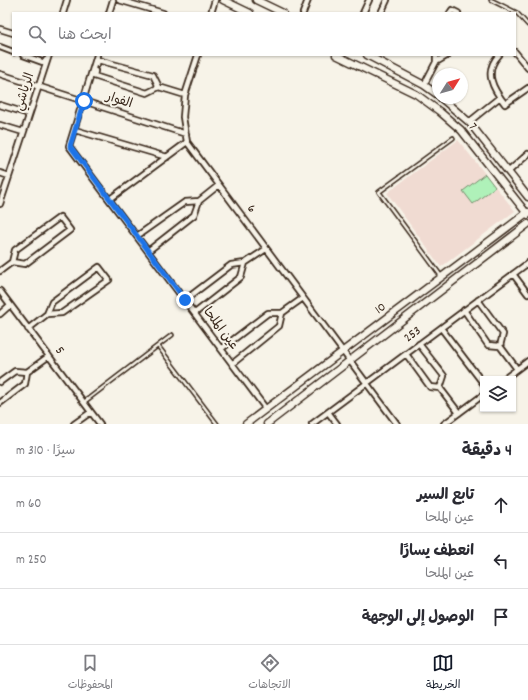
<!DOCTYPE html>
<html lang="ar">
<head>
<meta charset="utf-8">
<style>
  body { margin:0; font-family:Dekko,"Playpen Sans Arabic",sans-serif; background:#f2f2f3; color:#2b2b33; direction:rtl }
  .controls { position:absolute; right:12px; bottom:12px; display:grid; overflow:hidden; border-radius:0px; box-shadow:0 1px 3px #0004 }
  .controls button { width:36px; height:36px; display:grid; place-items:center; padding:0; border:0; border-bottom:1px solid #e1e1e2; background:#fff; color:#2b2b33; font:20px sans-serif }
  .compass { position:absolute; left:432px; top:68px; width:36px; height:36px; border-radius:50%; background:#fff; box-shadow:0 1px 3px #0004; rotate:53deg }
  .stop { position:absolute; width:12px; height:12px; margin:-9px; border:3px solid #1a73e8; border-radius:50%; background:#fff }
  .stop.end { background:#1a73e8; border-color:#fff; box-shadow:0 1px 4px #0008 }
  .list { margin:0; padding:0; list-style:none }
  h2 { display:flex; justify-content:space-between; align-items:center; height:52px; margin:0; padding:0 16px; font-size:17px }
  h2 small { font-size:13px; font-weight:400; color:#7c7c81 }
  .list li { display:grid; grid-template-columns:26px 1fr auto; gap:12px; align-items:center; box-sizing:border-box; height:56px; padding:0 16px; border-top:1px solid #e1e1e2 }
  .list b { display:block; font-size:15px; white-space:nowrap }
  .list p { margin:0; font-size:13px; white-space:nowrap; color:#7c7c81 }
  .list em { font-size:13px; font-style:normal; color:#7c7c81 }
  .icon { flex:none; width:22px; height:22px; fill:none; stroke:currentColor; stroke-width:2; stroke-linecap:round; stroke-linejoin:round }
  .map { position:relative; flex:none; width:528px; height:424px; overflow:hidden; direction:ltr }
  .search { position:absolute; background:#fff; box-shadow:0 1px 3px #0004; left:12px; right:12px; top:12px; height:44px; display:flex; align-items:center; gap:10px; box-sizing:border-box; padding:0 14px; border-radius:0px; color:#7c7c81; font-size:15px }
  .sheet { height:220px; background:#fff }
  nav { display:flex; justify-content:space-around; align-items:center; box-sizing:border-box; height:56px; border-top:1px solid #e1e1e2; background:#fff; font-size:11px; color:#7c7c81 }
  nav a { display:grid; justify-items:center; gap:2px }
  nav .on { color:#111827 }
  .map>svg:first-child { display:block }
</style>
</head>
<body>
<div class="map">
<svg width="528" height="424" viewBox="0 0 528 424">
  <rect width="100%" height="100%" fill="#f7f3e8"/>
  <filter id="ink" filterUnits="userSpaceOnUse"><feTurbulence type="fractalNoise" baseFrequency=".025" numOctaves="2"/><feDisplacementMap in="SourceGraphic" scale="8" xChannelSelector="R" yChannelSelector="G"/><feConvolveMatrix kernelMatrix="1 2 1 2 8 2 1 2 1" color-interpolation-filters="sRGB"/></filter>
  <g filter="url(#ink)">
    <!-- built -->
    <path fill="#f0dbd2" d="M 458,140 L 515,211 L 441,267 L 387,193 Z"/>
    <!-- green -->
    <path fill="#aff1b9" stroke="#758e6c" d="M 485,174 L 495,187 L 473,204 L 463,191 Z"/>
    <g fill="none" stroke-linecap="round" stroke-linejoin="round">
      <defs>
        <path id="service" d="M 491,0 L 517,13 L 528,25
          M 441,276 L 379,192 L 453,138
          M 158,346 L 217,424
          M 84,402 L 172,335"/>
        <path id="minor" d="M 119,0 L 163,13
          M 63,13 L 67,0
          M 109,13 L 113,0
          M 211,13 L 215,0
          M 303,13 L 308,0
          M 363,13 L 369,0
          M 381,13 L 387,0
          M 450,13 L 452,10 L 458,13
          M 0,29 L 13,33
          M 0,47 L 13,52
          M 515,52 L 528,68
          M 23,55 L 45,63 L 46,60
          M 97,55 L 69,146 L 266,409
          M 198,55 L 185,95 L 183,117 L 187,142 L 397,424
          M 436,55 L 436,62
          M 499,55 C 483,72 493,89 505,104 L 528,88
          M 97,64 L 98,60 L 153,75 L 159,87 L 185,95
          M 95,71 L 94,76 L 147,93 L 159,87
          M 0,74 L 186,134
          M 424,85 L 436,62 L 448,55
          M 0,105 L 29,114 L 28,116
          M 469,122 L 500,97
          M 0,125 L 23,132 L 24,129
          M 75,130 L 167,157
          M 508,172 L 528,154
          M 0,173 L 9,176
          M 110,199 L 187,142
          M 199,201 L 219,185
          M 0,204 L 49,55
          M 137,236 L 185,202 L 199,201 L 194,215 L 148,251
          M 245,263 L 266,249
          M 0,271 L 12,262 L 15,250 L 60,217 L 70,230 L 25,264 L 12,262
          M 513,274 L 528,294
          M 0,291 L 100,424
          M 185,300 L 231,265 L 245,263 L 241,277 L 195,313
          M 478,300 L 503,334 L 500,346 L 517,369
          M 464,310 L 488,345 L 500,346
          M 282,313 L 303,298
          M 0,314 L 10,305
          M 441,328 L 483,383
          M 28,329 L 47,314 L 62,313 L 109,280 L 99,267 L 52,302 L 47,314
          M 419,344 L 444,376 L 440,388 L 459,413
          M 221,349 L 268,313 L 282,313 L 279,326 L 232,364
          M 406,354 L 430,387 L 440,388
          M 504,379 L 528,361
          M 0,382 L 15,371 L 27,372
          M 0,403 L 25,384 L 27,372 L 49,356
          M 328,412 L 337,424
          M 74,424 L 91,412
          M 312,424 L 528,263
          M 444,424 L 483,395"/>
        <path id="tertiary" d="M 223,0 L 250,13
          M 256,0 L 283,13
          M 336,55 L 416,94 L 439,111 L 461,130 L 528,215
          M 367,55 L 424,85 L 438,95
          M 441,98 L 469,122 L 528,197
          M 246,424 L 528,212
          M 267,424 L 528,224"/>
      </defs>
      <!-- service casing -->
      <use href="#service" stroke="#3b2a1e" stroke-width="5.5"/>
      <!-- minor casing -->
      <use href="#minor" stroke="#3b2a1e" stroke-width="8"/>
      <!-- tertiary casing -->
      <use href="#tertiary" stroke="#3b2a1e" stroke-width="9"/>
      <!-- service -->
      <use href="#service" stroke="#f7f3e8" stroke-width="2.5"/>
      <!-- minor -->
      <use href="#minor" stroke="#f7f3e8" stroke-width="4.5"/>
      <!-- tertiary -->
      <use href="#tertiary" stroke="#f7f3e8" stroke-width="6"/>
    </g>
  </g>
  <g fill="none" stroke-linecap="round" stroke-linejoin="round" filter="url(#ink)">
    <!-- route -->
    <path stroke="#1a73e8" stroke-width="5" d="M 84,101 L 70,146 L 185,300"/>
  </g>
  <g text-anchor="middle" dominant-baseline="central" stroke-width="4" stroke-linejoin="round" paint-order="stroke">
    <!-- street labels -->
    <g font-size="13" fill="#3b2a1e" stroke="#f7f3e8">
      <text transform="translate(25 92) rotate(-72)">الرياشي</text>
      <text transform="translate(119 101) rotate(18)">الفوار</text>
      <text transform="translate(472 127) rotate(50)">7</text>
      <text transform="translate(251 209) rotate(54)">6</text>
      <text transform="translate(381 309) rotate(-37)">10</text>
      <text transform="translate(220 329) rotate(53)">عين الملحا</text>
      <text transform="translate(413 335) rotate(-37)">253</text>
      <text transform="translate(59 351) rotate(53)">5</text>
    </g>
  </g>
</svg>
<div class="controls">
<button><svg class="icon" aria-label="layers" viewBox="0 0 24 24"><path d="M12 4l9 5-9 5-9-5zM3 14l9 5 9-5"/></svg></button>
</div>
<svg class="compass" viewBox="-18 -18 36 36"><path d="M0-13l5 13h-10z" fill="#e53935"/><path d="M0 13l5-13h-10z" fill="#7c7c81"/></svg>
<div class="stop" style="left:84px;top:101px"></div>
<div class="stop end" style="left:185px;top:300px"></div>
<div class="search"><svg class="icon" aria-label="search" viewBox="0 0 24 24"><circle cx="10" cy="10" r="6"/><path d="M15 15l6 6"/></svg>ابحث هنا</div>
</div>
<section class="sheet">
<h2>4 دقيقة<small>سيرًا · 310 m</small></h2>
<ul class="list">
<li><svg class="icon" aria-label="ahead" viewBox="0 0 24 24"><path d="M12 20V5M6 11l6-6 6 6"/></svg><div><b>تابع السير</b><p>عين الملحا</p></div><em>60 m</em></li>
<li><svg class="icon" aria-label="left" viewBox="0 0 24 24"><path d="M17 20v-9H6M10 6l-5 5 5 5"/></svg><div><b>انعطف يسارًا</b><p>عين الملحا</p></div><em>250 m</em></li>
<li><svg class="icon" aria-label="arrive" viewBox="0 0 24 24"><path d="M6 21V4h12l-3 4 3 4H6"/></svg><div><b>الوصول إلى الوجهة</b></div></li>
</ul>
</section>
<nav>
<a class="on"><svg class="icon" aria-label="map" viewBox="0 0 24 24"><path d="M3 6l6-2 6 2 6-2v14l-6 2-6-2-6 2zM9 4v14M15 6v14"/></svg>الخريطة</a>
<a><svg class="icon" aria-label="directions" viewBox="0 0 24 24"><path d="M12 3l9 9-9 9-9-9zM9 14v-3h6M13 9l2 2-2 2"/></svg>الاتجاهات</a>
<a><svg class="icon" aria-label="saved" viewBox="0 0 24 24"><path d="M7 4h10v16l-5-4-5 4z"/></svg>المحفوظات</a>
</nav>
</body>
</html>
